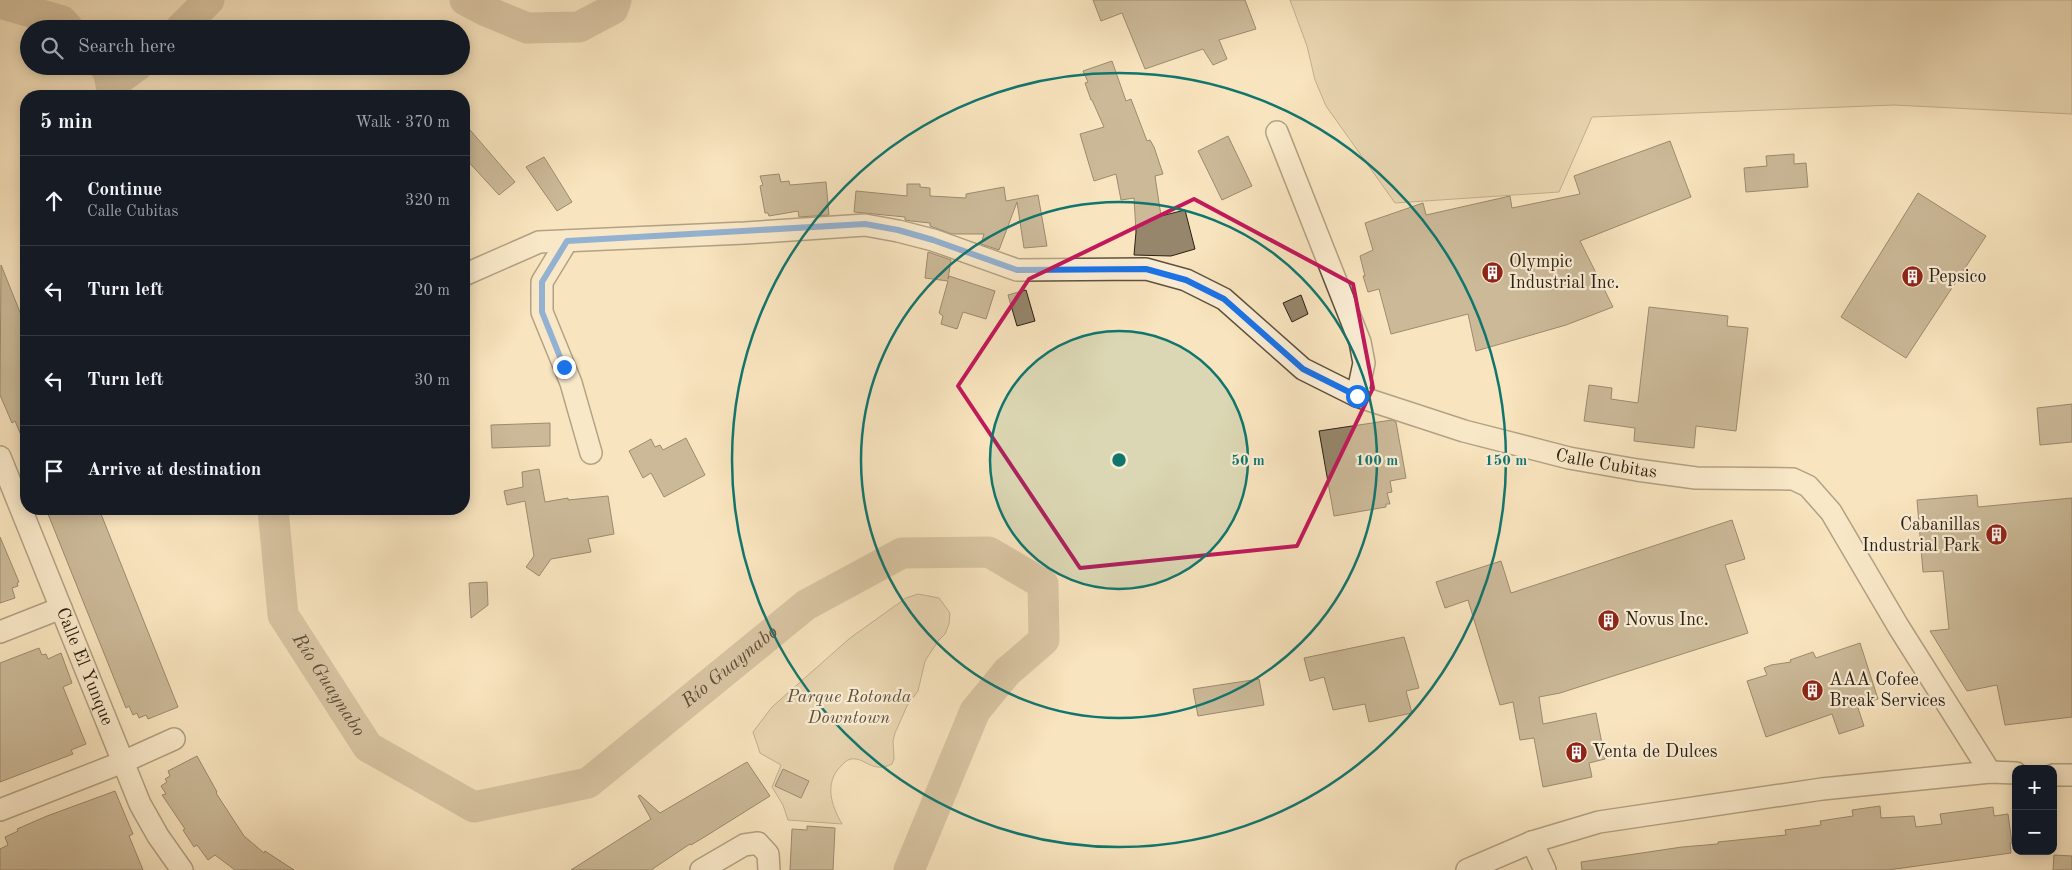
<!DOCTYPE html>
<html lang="en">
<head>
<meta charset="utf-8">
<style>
  body { margin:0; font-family:"Old Standard TT",serif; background:#20242c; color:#f1f3f6 }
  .controls { position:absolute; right:15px; bottom:15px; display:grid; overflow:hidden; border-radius:10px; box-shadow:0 2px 12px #0003 }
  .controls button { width:45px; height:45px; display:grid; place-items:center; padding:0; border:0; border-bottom:1px solid #363941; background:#171b24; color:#f1f3f6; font:25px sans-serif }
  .stop { position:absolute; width:15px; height:15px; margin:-11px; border:4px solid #1a73e8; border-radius:50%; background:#fff }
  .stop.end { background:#1a73e8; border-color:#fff; box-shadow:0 1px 5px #0008 }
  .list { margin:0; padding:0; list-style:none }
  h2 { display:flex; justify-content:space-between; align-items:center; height:65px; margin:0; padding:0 20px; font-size:21px }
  h2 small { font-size:16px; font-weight:400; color:#9ea1a6 }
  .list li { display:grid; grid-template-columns:32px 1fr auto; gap:15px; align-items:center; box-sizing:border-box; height:90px; padding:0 20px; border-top:1px solid #363941 }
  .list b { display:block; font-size:19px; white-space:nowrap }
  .list p { margin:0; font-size:16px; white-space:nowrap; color:#9ea1a6 }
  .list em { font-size:16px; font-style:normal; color:#9ea1a6 }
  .icon { flex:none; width:28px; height:28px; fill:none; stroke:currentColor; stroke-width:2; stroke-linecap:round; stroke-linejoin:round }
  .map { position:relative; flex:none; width:2072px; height:870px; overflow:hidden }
  .search { position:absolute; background:#171b24; box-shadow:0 2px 12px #0003; left:20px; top:20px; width:450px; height:55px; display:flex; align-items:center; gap:12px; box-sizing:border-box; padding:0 18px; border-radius:28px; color:#9ea1a6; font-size:19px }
  .panel { position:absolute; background:#171b24; box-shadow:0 2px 12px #0003; left:20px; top:90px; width:450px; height:425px; border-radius:20px }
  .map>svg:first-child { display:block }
</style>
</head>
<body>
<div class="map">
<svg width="2072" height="870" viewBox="0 0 2072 870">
  <rect width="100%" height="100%" fill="#f8e4be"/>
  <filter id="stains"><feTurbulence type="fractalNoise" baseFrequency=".004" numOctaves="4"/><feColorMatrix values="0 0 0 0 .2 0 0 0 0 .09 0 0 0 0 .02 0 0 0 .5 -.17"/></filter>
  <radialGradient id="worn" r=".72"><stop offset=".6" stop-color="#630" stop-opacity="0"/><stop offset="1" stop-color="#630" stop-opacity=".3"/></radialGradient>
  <!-- green -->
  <path fill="#d5c3a1" stroke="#80725a" d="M 1290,0 L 2072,0 L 2072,114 L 1894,105 L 1592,117 L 1559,192 L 1395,203 L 1326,106 L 1315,80 L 1307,46 Z
    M 918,594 L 939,598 L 950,613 L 949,624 L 945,634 L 938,641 L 925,661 L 918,691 L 907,706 L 895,733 L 893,741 L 894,759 L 892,764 C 871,774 866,757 851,759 C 846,760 844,763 841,766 C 824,783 831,805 842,824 L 788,820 L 783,805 L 772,787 L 781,765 L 760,753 L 753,732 L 772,707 L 850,638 L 906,598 Z"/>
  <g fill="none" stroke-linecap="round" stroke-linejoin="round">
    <!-- river -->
    <g stroke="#b3a184" stroke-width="31">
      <path d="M 465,0 L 486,11 L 527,28 L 579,27 L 613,9 L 616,0"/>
      <path d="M 0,3 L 62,21 L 69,29"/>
      <path d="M 180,29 L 209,0"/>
      <path d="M 104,66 L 107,69 L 115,96"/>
      <path d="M 111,85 L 137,66"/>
      <path id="s1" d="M 273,509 L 283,615 L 368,747 L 474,807 L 588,783 L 806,605 L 902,553 L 989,552 L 1043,584 L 1044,640 L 1007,672 L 975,711 L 909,870"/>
    </g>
  </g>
  <!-- building -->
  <path fill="#96866b" stroke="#2c2012" d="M 1093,0 L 1245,0 L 1256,29 L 1219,40 L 1227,59 L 1213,65 L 1203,49 L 1145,69 L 1122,13 L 1101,21 Z
    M 1112,61 L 1126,101 L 1131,99 L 1147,141 L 1150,140 L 1154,147 L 1163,174 L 1155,176 L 1161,216 L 1185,210 L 1195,249 L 1171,256 L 1134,255 L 1136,232 L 1134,198 L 1121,200 L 1116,174 L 1094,181 L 1080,134 L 1104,127 L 1092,100 L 1091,100 L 1085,83 L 1088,82 L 1083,71 Z
    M 464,123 L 515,182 L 499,195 L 464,157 Z
    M 1228,136 L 1252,186 L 1222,200 L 1198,151 Z
    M 1670,141 L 1691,197 L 1580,241 L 1613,307 L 1566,325 L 1476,351 L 1468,314 L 1391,334 L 1379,289 L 1368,292 L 1363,276 L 1365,276 L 1360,256 L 1373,250 L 1365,223 L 1423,203 L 1426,215 L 1510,196 L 1512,208 L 1580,194 L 1574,176 Z
    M 1794,154 L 1794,164 L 1806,163 L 1808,187 L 1746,192 L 1744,168 L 1767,166 L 1766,156 Z
    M 544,157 L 572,202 L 557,211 L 526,167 Z
    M 779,174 L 781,182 L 789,181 L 790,185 L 826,182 L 829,215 L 799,217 L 798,211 L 769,216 L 768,213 L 765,213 L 760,186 L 763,185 L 760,176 Z
    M 907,184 L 920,184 L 920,187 L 930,188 L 930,196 L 966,198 L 966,194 L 1004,187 L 1006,201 L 1038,195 L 1047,246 L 1024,248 L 1017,202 L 999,250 L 981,244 L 984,234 L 952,234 L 930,226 L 930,223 L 911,221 L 905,220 L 905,217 L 854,212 L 856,191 L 907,196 Z
    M 1918,193 L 1986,236 L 1906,358 L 1841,317 Z
    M 928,252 L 951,260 L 948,279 L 949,276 L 995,291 L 986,319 L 963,312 L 957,329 L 941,324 L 943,316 L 939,313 L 948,281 L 925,278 Z
    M 1,265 L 26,327 L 26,447 L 15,421 L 12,423 L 0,395 Z
    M 1026,290 L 1035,321 L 1017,326 L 1008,295 Z
    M 1301,295 L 1308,314 L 1292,322 L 1283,303 Z
    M 1649,307 L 1728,316 L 1727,326 L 1748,328 L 1736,431 L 1696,426 L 1694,448 L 1634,441 L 1635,428 L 1584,421 L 1589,385 L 1612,388 L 1611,399 L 1638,403 Z
    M 2072,404 L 2072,442 L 2040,445 L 2037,408 Z
    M 1392,420 L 1396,422 L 1406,478 L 1390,481 L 1392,492 L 1387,493 L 1390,504 L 1386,504 L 1386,507 L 1334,516 L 1319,431 Z
    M 550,423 L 550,446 L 492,448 L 491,425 Z
    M 686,438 L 705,475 L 664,497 L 651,473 L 643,478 L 629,451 L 651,439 L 655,447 L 660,445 L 663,450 Z
    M 539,469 L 545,502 L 568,498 L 568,500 L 608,496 L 614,534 L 588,539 L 591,552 L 551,559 L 539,576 L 526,567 L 534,556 L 525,501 L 507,505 L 504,491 L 523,487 L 522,472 Z
    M 1977,495 L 1978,507 L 2072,498 L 2072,717 L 2005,725 L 1997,685 L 1967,691 L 1930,631 L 1949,629 L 1943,571 L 1923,572 L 1917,500 Z
    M 46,509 L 99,509 L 178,707 L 148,719 L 146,715 L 139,718 L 137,713 L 133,715 L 129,706 L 126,708 Z
    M 1732,520 L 1745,559 L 1725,565 L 1748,633 L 1560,693 L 1539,697 L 1543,724 L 1596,713 L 1605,759 L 1589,763 L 1592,777 L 1543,787 L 1534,738 L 1520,740 L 1513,702 L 1500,705 L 1468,600 L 1445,608 L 1436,582 L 1501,561 L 1511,593 Z
    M 0,537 L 19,582 L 17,583 L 18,586 L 12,588 L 15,598 L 0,603 Z
    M 487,582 L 488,605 L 471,618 L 469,583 Z
    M 1404,637 L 1419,688 L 1406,691 L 1412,713 L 1369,722 L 1365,704 L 1333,710 L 1324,677 L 1310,681 L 1304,658 Z
    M 1860,643 L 1878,699 L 1857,705 L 1864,726 L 1839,734 L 1832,714 L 1766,737 L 1747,681 L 1767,675 L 1764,668 L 1771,665 L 1791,662 L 1790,660 L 1813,652 L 1816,658 Z
    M 39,648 L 42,655 L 46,654 L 48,659 L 61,653 L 72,683 L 63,687 L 86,744 L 71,750 L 73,754 L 0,782 L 0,663 Z
    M 1259,679 L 1264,705 L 1198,716 L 1193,689 Z
    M 197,756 L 217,792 L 216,793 L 244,836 L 264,853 L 265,851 L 294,870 L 235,870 L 215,855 L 208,860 L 197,845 L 194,847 L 183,830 L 185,829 L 162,795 L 166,794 L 161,786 L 167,782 L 165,779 L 170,776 L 168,771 Z
    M 747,762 L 770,796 L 706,836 L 691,845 L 690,844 L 651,870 L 571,870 L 651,819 L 638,796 L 640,795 L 660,813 Z
    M 783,769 L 809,781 L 801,798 L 775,786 Z
    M 115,791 L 133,834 L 129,836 L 143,870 L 0,870 L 0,849 L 8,845 L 5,837 L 18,831 L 17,829 L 47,816 Z
    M 1880,806 L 1881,818 L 1914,816 L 1916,827 L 1942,824 L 1940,814 L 1993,807 L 1994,816 L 2008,814 L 2012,843 L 2010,843 L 2011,853 L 1888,870 L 1582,870 L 1581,862 L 1682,847 L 1718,844 L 1718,842 L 1786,835 L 1785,830 L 1821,825 L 1820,821 L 1853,816 L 1852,810 Z
    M 807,826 L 835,828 L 833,870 L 790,870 L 792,829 L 807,830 Z
    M 2054,855 L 2072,856 L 2072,870 L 2053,870 Z"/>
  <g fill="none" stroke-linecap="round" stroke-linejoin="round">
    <defs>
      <g id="minor">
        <path d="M 1277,132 L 1360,342 L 1364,363 L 1357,396"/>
        <path d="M 567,241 L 542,282 L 542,312 L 571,383 L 591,453"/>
        <path id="s2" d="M 464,275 L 539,242 L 745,233 L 865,225 L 898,231 L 933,240 L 1017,270 L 1146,269 L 1186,280 L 1224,299 L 1303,369 L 1357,396 L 1464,431 L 1569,458 L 1637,470 L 1696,478 L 1793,479 L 1808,486 L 1831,512 L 1898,626 L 1990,772"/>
        <path id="s3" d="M 0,457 L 140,804 L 158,836 L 182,870"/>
        <path d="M 0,632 L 61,608"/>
        <path d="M 2053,775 L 2072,775"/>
        <path d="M 0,810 L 123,762 L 174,739"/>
        <path d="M 1532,842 L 1545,870"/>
        <path d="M 701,870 L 744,845 L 758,843 L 768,854 L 769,870"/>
        <path d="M 1467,870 L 1532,842 L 1599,822 L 1822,789 L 1990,772 L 2016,773"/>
      </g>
    </defs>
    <!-- minor casing -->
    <use href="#minor" stroke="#5f513d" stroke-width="24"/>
    <!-- minor -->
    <use href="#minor" stroke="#faedd5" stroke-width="21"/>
  </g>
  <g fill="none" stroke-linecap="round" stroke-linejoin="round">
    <!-- route -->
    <path stroke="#1a73e8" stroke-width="6" d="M 564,367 L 542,312 L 542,282 L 567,241 L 865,224 L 898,230 L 933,240 L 1017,270 L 1146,269 L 1186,280 L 1224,299 L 1303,369 L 1357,396"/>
  </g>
  <!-- marked area -->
  <path d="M0 0H2072V870H0ZM 1194,199 L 1353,284 L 1373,388 L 1297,546 L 1080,568 L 958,386 L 1029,279 Z" fill="#f8e4be" fill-opacity=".55" fill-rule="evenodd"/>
  <path fill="none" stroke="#c2185b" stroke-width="4" stroke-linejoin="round" d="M 1194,199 L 1353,284 L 1373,388 L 1297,546 L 1080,568 L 958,386 L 1029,279 Z"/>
  <!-- distance rings -->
  <circle cx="1119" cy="460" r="129" fill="#0f766e" fill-opacity=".12"/>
  <g fill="none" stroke="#0f766e" stroke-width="2.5">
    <circle cx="1119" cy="460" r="129"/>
    <circle cx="1119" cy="460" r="258"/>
    <circle cx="1119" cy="460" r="387"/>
  </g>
  <!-- icons -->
  <defs>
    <symbol id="building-disc" viewBox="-11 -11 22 22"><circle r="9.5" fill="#8f2418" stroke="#faedd5"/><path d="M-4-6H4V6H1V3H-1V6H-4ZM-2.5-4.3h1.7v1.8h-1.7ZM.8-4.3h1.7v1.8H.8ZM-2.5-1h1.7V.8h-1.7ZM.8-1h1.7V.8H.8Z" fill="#fff"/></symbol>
  </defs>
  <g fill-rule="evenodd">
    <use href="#building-disc" x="1480" y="260" width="25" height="25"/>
    <use href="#building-disc" x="1900" y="264" width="25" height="25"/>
    <use href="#building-disc" x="1984" y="522" width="25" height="25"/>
    <use href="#building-disc" x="1596" y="608" width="25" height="25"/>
    <use href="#building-disc" x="1800" y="678" width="25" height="25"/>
    <use href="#building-disc" x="1564" y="740" width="25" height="25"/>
  </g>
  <g text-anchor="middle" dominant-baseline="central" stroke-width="4.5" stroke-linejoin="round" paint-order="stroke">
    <!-- poi labels -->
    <g font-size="18" fill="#2c2012" stroke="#faedd5" text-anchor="start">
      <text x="1509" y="262">Olympic<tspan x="1509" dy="21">Industrial Inc.</tspan></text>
      <text x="1928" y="277">Pepsico</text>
      <text x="1980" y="525" text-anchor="end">Cabanillas<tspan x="1980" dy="21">Industrial Park</tspan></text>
      <text x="1625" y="620">Novus Inc.</text>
      <text x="1829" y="680">AAA Cofee<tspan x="1829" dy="21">Break Services</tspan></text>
      <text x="1592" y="752">Venta de Dulces</text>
    </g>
    <!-- street labels -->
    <g font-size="18" fill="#2c2012" stroke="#faedd5">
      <text stroke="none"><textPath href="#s2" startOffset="1205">Calle Cubitas</textPath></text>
      <text stroke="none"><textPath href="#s3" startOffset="226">Calle El Yunque</textPath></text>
    </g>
    <!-- park labels -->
    <g font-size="18" font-style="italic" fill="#5f513d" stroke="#faedd5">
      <text x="849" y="697">Parque Rotonda<tspan x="849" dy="21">Downtown</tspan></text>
    </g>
    <!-- water labels -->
    <g font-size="19" font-style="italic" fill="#5b4d3a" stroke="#faedd5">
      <text stroke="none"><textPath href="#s1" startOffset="685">Río Guaynabo</textPath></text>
      <text stroke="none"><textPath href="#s1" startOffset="190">Río Guaynabo</textPath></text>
    </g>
  </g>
  <circle cx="1119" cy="460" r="8" fill="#0f766e" stroke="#faedd5" stroke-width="2.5"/>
  <g font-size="15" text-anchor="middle" font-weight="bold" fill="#0f766e" stroke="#faedd5" stroke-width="4.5" stroke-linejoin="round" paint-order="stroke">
    <text x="1248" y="465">50 m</text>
    <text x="1377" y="465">100 m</text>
    <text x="1506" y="465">150 m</text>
  </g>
  <rect width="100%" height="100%" filter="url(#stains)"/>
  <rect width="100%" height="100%" fill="url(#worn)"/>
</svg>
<div class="controls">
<button>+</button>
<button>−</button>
</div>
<div class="stop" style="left:1357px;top:396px"></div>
<div class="stop end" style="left:564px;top:367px"></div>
<div class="search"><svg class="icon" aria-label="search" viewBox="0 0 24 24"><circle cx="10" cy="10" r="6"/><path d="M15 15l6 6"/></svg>Search here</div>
<section class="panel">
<h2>5 min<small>Walk · 370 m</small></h2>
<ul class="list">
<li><svg class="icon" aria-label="ahead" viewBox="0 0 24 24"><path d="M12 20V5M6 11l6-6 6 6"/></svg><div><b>Continue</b><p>Calle Cubitas</p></div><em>320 m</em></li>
<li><svg class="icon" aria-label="left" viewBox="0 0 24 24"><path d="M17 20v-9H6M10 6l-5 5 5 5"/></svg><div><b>Turn left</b></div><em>20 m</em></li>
<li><svg class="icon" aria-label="left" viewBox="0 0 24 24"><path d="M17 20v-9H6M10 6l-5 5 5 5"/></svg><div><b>Turn left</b></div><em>30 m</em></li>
<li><svg class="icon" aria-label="arrive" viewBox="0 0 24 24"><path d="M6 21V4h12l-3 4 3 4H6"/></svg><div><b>Arrive at destination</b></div></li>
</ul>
</section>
</div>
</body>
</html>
